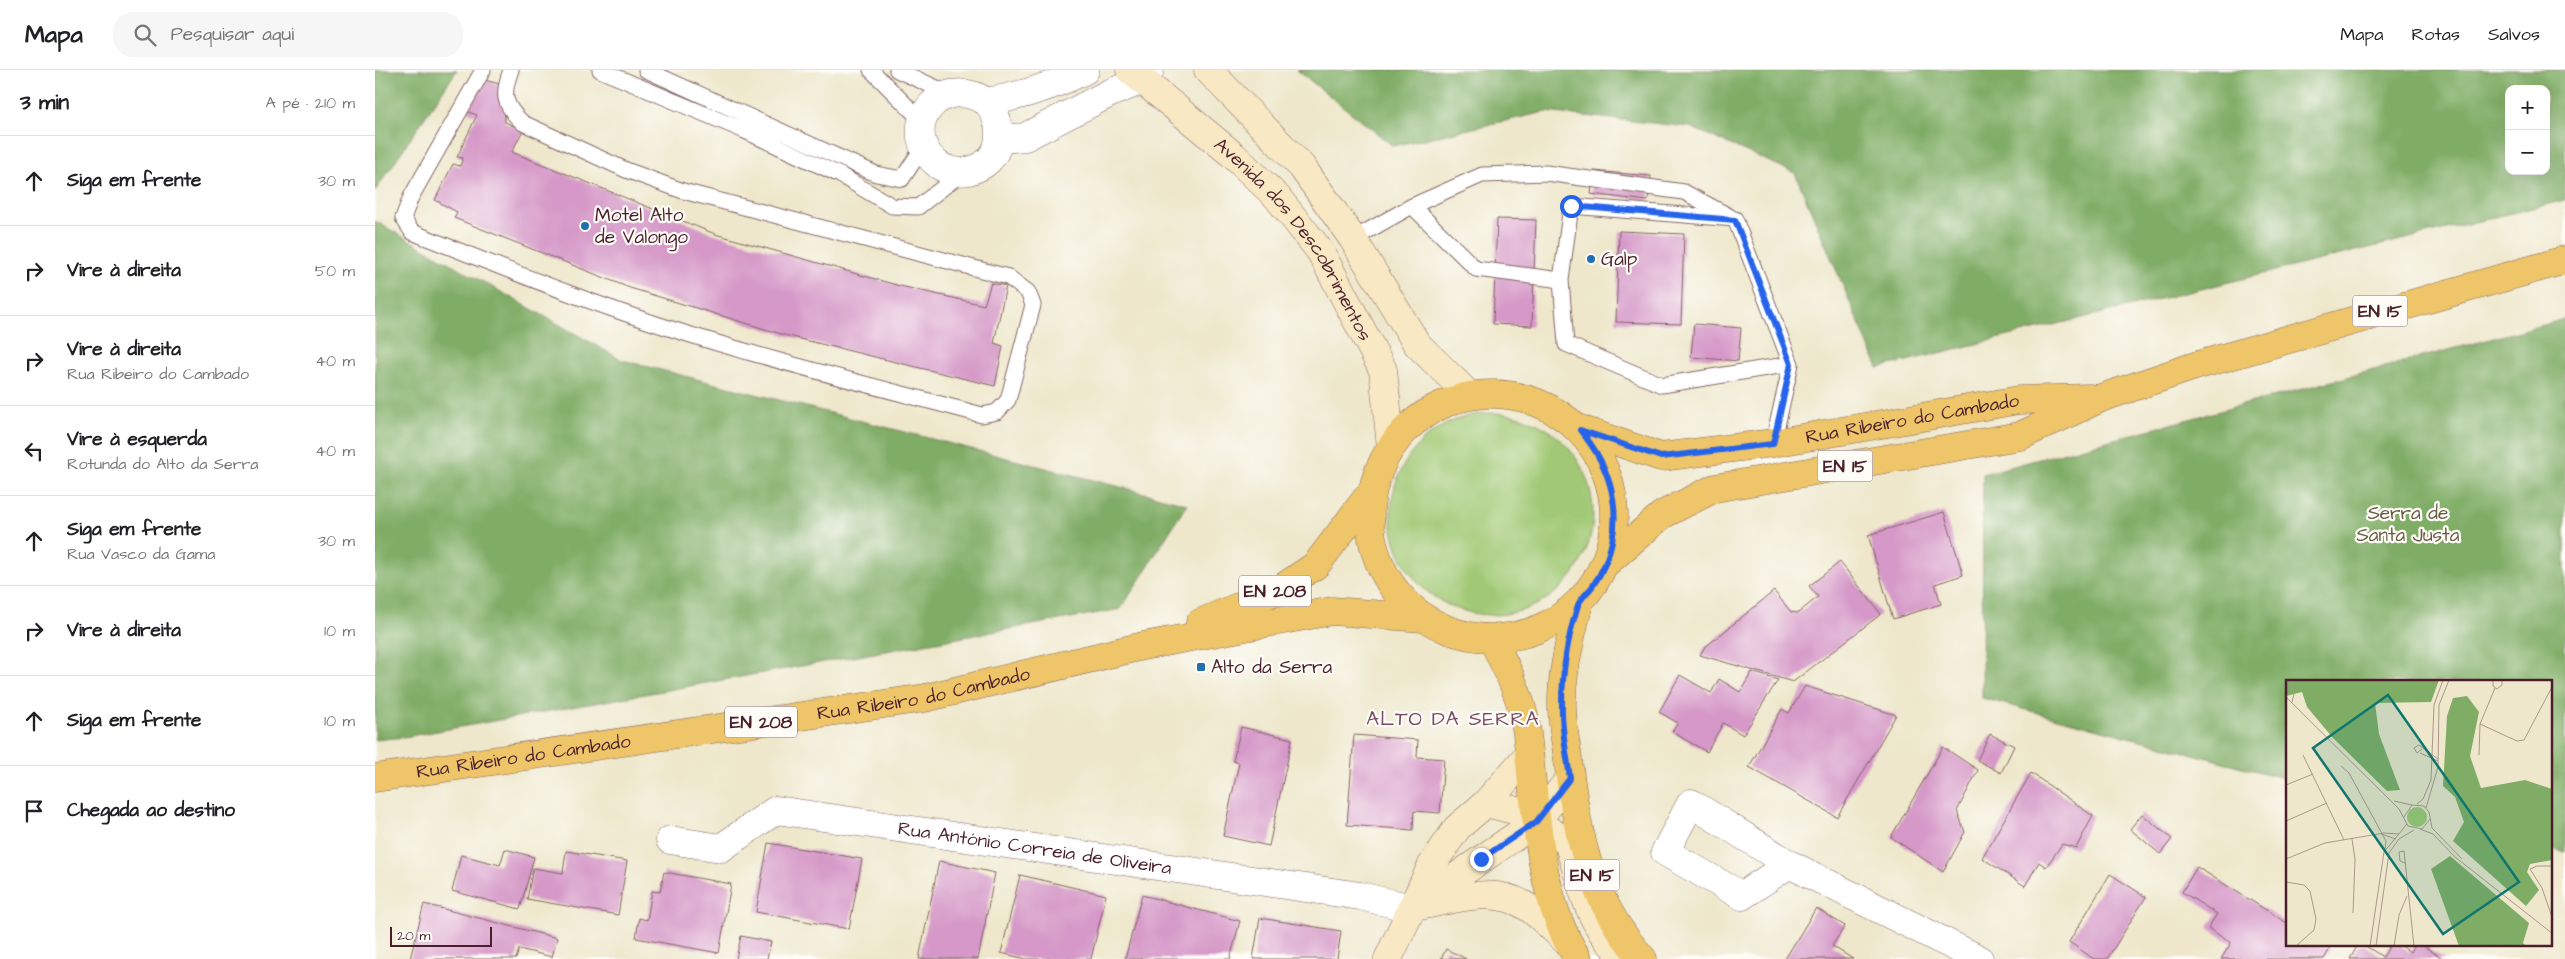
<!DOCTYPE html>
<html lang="pt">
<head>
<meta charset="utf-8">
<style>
  body { margin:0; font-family:"Architects Daughter",sans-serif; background:#f6f6f6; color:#202124 }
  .controls { position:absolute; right:15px; top:15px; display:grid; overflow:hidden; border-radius:10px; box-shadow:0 5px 20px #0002 }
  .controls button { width:45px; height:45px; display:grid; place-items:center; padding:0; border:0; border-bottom:1px solid #e0e0e0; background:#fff; color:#202124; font:25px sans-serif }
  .scale { position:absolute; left:15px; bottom:12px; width:102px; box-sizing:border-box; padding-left:5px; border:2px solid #4a1f2b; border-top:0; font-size:14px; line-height:18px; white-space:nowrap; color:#4a1f2b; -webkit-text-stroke:4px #fdfcf7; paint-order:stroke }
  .stop { position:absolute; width:15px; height:15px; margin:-11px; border:4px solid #2563eb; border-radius:50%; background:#fff }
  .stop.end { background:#2563eb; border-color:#fff; box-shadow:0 1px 5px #0008 }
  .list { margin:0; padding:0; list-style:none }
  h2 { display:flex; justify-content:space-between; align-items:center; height:65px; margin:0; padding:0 20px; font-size:21px }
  h2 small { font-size:16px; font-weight:400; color:#757577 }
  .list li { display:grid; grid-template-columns:32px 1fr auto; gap:15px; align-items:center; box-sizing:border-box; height:90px; padding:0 20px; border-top:1px solid #e0e0e0 }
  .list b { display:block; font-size:19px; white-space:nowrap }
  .list p { margin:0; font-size:16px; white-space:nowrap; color:#757577 }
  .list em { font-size:16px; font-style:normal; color:#757577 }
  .icon { flex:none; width:28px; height:28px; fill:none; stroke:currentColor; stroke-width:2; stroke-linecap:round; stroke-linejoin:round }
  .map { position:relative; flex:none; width:2190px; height:889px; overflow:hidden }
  header { display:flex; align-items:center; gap:30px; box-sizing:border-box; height:70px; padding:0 25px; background:#fff; border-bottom:1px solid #e0e0e0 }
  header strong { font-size:24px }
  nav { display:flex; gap:28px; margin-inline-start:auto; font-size:18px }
  .search { width:350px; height:45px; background:#f6f6f6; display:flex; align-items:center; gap:12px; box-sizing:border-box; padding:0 18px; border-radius:20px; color:#757577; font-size:19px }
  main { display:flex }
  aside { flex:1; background:#fff }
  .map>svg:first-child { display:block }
</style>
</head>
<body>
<header>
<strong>Mapa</strong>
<div class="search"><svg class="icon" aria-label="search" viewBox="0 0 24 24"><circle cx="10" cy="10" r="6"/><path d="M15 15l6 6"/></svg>Pesquisar aqui</div>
<nav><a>Mapa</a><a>Rotas</a><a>Salvos</a></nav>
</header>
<main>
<aside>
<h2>3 min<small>A pé · 210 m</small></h2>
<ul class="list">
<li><svg class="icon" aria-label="ahead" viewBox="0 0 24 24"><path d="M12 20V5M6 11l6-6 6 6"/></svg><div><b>Siga em frente</b></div><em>30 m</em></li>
<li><svg class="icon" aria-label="right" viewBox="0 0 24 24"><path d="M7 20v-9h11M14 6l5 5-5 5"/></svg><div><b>Vire à direita</b></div><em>50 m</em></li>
<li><svg class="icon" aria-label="right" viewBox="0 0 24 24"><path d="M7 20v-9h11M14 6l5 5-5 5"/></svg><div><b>Vire à direita</b><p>Rua Ribeiro do Cambado</p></div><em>40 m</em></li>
<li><svg class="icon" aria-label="left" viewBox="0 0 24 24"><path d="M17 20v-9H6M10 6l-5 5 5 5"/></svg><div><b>Vire à esquerda</b><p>Rotunda do Alto da Serra</p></div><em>40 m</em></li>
<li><svg class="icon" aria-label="ahead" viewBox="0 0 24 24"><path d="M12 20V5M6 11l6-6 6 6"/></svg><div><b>Siga em frente</b><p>Rua Vasco da Gama</p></div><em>30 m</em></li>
<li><svg class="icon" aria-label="right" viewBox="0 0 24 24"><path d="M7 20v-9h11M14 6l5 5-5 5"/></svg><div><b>Vire à direita</b></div><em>10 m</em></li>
<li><svg class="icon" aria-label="ahead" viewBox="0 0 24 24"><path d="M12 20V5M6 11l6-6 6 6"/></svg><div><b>Siga em frente</b></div><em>10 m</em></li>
<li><svg class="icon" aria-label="arrive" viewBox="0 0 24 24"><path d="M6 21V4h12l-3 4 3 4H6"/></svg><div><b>Chegada ao destino</b></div></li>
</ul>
</aside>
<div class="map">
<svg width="2190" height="889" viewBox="0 0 2190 889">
  <rect width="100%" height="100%" fill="#fdfcf7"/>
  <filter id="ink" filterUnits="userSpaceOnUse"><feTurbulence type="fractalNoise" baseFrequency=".02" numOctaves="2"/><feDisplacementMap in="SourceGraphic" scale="10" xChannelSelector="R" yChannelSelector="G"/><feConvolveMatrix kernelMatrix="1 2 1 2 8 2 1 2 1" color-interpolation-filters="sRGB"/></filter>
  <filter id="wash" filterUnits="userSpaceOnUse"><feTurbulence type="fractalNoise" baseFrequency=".0096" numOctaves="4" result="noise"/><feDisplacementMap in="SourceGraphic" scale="20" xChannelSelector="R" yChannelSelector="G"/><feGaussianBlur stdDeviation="1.12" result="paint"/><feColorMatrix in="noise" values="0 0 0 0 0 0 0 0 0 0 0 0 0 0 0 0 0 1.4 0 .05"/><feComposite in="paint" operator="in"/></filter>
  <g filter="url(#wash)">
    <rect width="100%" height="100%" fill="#eee7cb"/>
    <!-- green -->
    <path fill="#a1c974" stroke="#767450" d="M1016 444a101 101 0 1 1 202 0a101 101 0 1 1-202 0Z"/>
    <!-- forest -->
    <path fill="#80ad66" stroke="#656648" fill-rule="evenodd" d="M 0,0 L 82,0 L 0,121 Z
      M 922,0 L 2190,0 L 2190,130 L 1503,298 L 1420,103 L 1315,57 L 1170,42 L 1018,76 ZM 2134,19 L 2171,19 L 2171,101 L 2134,101 Z
      M 0,151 L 247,290 L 812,434 L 746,539 L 29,667 L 0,670 Z
      M 2190,249 L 2190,782 L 2176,778 L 2176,612 L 1912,612 L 1912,709 L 1607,628 L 1608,404 Z"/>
    <g id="blocks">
      <!-- building -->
      <path fill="#d598c8" d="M 105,9 L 129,15 L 130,52 L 148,60 L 137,82 L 340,164 L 525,216 L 609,235 L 616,213 L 631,216 L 619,273 L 628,276 L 620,316 L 413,266 L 255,218 L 79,148 L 82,142 L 60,130 L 78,94 L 85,96 L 88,88 L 82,87 L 102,45 L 93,42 Z
        M 1219,101 L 1276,106 L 1273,131 L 1216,124 Z
        M 1122,149 L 1161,150 L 1157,256 L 1118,254 Z
        M 1244,161 L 1309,164 L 1306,254 L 1241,252 Z
        M 1319,254 L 1366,258 L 1363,291 L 1316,287 Z
        M 1569,442 L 1588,505 L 1560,514 L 1566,534 L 1518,549 L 1493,465 Z
        M 1465,492 L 1506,544 L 1418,612 L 1325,585 L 1329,578 L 1399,521 L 1416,542 L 1423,543 L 1443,527 L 1434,516 Z
        M 1377,602 L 1403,610 L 1368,665 L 1348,653 L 1332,682 L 1297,662 L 1303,653 L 1284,642 L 1305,605 L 1336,623 L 1344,609 L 1365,622 Z
        M 1430,616 L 1521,645 L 1462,747 L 1374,697 L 1407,639 L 1414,643 Z
        M 866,657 L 917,669 L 894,776 L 848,766 L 864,693 L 858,691 Z
        M 1615,664 L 1639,676 L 1626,703 L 1602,690 Z
        M 979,665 L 1043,670 L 1042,687 L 1069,689 L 1065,743 L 1039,741 L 1038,760 L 972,755 Z
        M 1568,677 L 1603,700 L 1582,741 L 1590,762 L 1568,802 L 1516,767 Z
        M 1656,703 L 1718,746 L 1701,778 L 1687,774 L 1671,797 L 1664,792 L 1650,816 L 1607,788 Z
        M 1767,744 L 1797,769 L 1785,784 L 1755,759 Z
        M 393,773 L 487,789 L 474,859 L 381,842 Z
        M 130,779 L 159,787 L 145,839 L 77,821 L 86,785 L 125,795 Z
        M 191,781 L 252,791 L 243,845 L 152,829 L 158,798 L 188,803 Z
        M 564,791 L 620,803 L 603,889 L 544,889 Z
        M 1822,797 L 1912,853 L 1912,875 L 1949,875 L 1955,879 L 1949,889 L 1846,889 L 1856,873 L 1833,858 L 1842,844 L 1807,822 Z
        M 289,802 L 356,814 L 344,883 L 261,868 L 264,848 L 272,850 L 277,821 L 285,822 Z
        M 1735,804 L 1771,827 L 1732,889 L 1719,889 L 1694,872 Z
        M 645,805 L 731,825 L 716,889 L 651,889 L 626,883 Z
        M 767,825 L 865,851 L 855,889 L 750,889 Z
        M 49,834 L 182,868 L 177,887 L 144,879 L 141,889 L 35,889 Z
        M 1441,838 L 1470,856 L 1457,876 L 1478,889 L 1410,889 Z
        M 885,848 L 966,861 L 962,889 L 878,889 Z
        M 366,866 L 396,872 L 392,889 L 361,889 Z
        M 1983,875 L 1989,875 L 2008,887 L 2015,875 L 2025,875 L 2035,882 L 2039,875 L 2047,875 L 2069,889 L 1975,889 Z
        M 1071,879 L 1091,889 L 1066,889 Z"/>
    </g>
  </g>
  <g filter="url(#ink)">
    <use href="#blocks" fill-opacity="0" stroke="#836563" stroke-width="1"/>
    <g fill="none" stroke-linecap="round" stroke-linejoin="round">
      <defs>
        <path id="lane" d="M 108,0 L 36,127 L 28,148 L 37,162 C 133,200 229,239 329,269 C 420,297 514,320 607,345 L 622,342 L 633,330 L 658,235 L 653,222 L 633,207 L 308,121 L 251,100 L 148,53 C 128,35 127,24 136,0
          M 225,0 L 370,61 L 465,105 L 517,136 L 543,137 L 588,102
          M 271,0 L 501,104 L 527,109 L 548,77
          M 496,0 L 547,51
          M 522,0 L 575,24
          M 1037,136 L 1107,105 L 1171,103 L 1309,122 L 1354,146
          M 978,169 L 1037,136 L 1101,199 L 1186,210 L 1196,136 L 1360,149 L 1416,294 L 1398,373
          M 1186,210 L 1191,274 L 1287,315 L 1416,294"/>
        <g id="street">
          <path d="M 612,32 C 632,57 628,93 593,101 C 582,103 569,100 561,93 C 522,59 564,1 612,32 C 646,26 679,16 710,0"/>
          <path d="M 625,69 L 650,67 L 735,23 L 768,10 L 775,0"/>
          <path id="s1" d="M 295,770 L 346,778 L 401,740 L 985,826 L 1036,838"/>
          <path d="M 1414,794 L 1367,826 L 1290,782 L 1316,733 L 1414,794 L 1604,889"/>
        </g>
        <g id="secondary">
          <path id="s2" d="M 755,0 L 858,85 L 902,127 L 945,181 L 1008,300 L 1016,377"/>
          <path d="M 833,0 L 927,97 L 978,169 L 1042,274 L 1094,325"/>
          <path d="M 1111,733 L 1142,741 L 1193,772 C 1204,807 1213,852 1241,879 C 1245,883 1252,886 1258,889"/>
          <path d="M 1045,836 C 1081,829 1121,815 1154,838 C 1168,848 1180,861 1192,872"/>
          <path d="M 1037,837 L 1161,752 L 1195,708"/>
          <path d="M 1013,889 L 1057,795 L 1082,758 L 1111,733 L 1154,684"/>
        </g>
        <g id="primary">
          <circle cx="1117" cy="446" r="122"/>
          <path id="s3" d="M 1205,359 L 1286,387 L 1398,373 L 1644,330 L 1715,328"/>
          <path d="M 1230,494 L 1287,445 L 1340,418 L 1645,366 L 1726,328 L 1820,296 L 2190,190"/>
          <path d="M 1204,533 C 1196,567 1186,602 1187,637 C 1187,655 1191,673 1193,690 C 1202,766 1215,831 1268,889"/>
          <path d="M 825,553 L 907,518 L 941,495 L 997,421"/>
          <path d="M 1117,569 C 1130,595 1142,618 1149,646 C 1153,664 1154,684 1156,703 C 1163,765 1168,835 1203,889"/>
          <path id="s4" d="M 0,708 L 550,628 L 768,576 L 957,541 L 1048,548"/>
        </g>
      </defs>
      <!-- lane casing -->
      <use href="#lane" stroke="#836563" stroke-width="17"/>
      <!-- street casing -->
      <use href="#street" stroke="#836563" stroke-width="29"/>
      <!-- secondary casing -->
      <use href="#secondary" stroke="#836563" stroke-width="29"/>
      <!-- primary casing -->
      <use href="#primary" stroke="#836563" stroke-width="29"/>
      <!-- lane -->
      <use href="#lane" stroke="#fff" stroke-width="15"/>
      <!-- street -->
      <use href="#street" stroke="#fff" stroke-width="28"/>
      <!-- secondary -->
      <use href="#secondary" stroke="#f8e8c3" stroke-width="28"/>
      <!-- primary -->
      <use href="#primary" stroke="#eec569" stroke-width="28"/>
    </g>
  </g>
  <g fill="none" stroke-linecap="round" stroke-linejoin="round" filter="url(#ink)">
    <!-- route -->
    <path stroke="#2563eb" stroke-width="6" d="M 1106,789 L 1161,752 L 1195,708 C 1192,685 1186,659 1187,636 C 1187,603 1193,566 1203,535 C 1206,528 1213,522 1217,517 C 1222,510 1227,501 1230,494 C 1250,445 1237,398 1205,360 L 1286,387 L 1398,374 L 1416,294 L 1360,150 L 1196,136"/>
  </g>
  <!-- markers -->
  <g fill="#1f6fb2" stroke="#fdfcf7" stroke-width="2">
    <circle cx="210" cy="156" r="5"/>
    <circle cx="1216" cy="189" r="5"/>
    <rect x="821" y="592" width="10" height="10" rx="2.5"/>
  </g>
  <g text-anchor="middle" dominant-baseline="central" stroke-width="4.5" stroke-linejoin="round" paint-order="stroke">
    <!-- shield labels -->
    <g fill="#fdfcf7" stroke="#806168" stroke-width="1">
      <rect x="1977.5" y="225.5" width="55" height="31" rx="4"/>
      <rect x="1442.5" y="380.5" width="55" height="31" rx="4"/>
      <rect x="864" y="505.5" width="72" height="31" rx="4"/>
      <rect x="350" y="636.5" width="72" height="31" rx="4"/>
      <rect x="1189.5" y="789.5" width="55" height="31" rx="4"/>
    </g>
    <g font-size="18" font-weight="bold" fill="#4a1f2b">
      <text x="2005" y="241">EN 15</text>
      <text x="1470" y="396">EN 15</text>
      <text x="900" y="521">EN 208</text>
      <text x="386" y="652">EN 208</text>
      <text x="1217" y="805">EN 15</text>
    </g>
    <!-- poi labels -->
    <g font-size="19" fill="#4a1f2b" stroke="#fdfcf7" text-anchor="start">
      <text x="220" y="145">Motel Alto<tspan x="220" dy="22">de Valongo</tspan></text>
      <text x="1226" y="189">Galp</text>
      <text x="836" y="597">Alto da Serra</text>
    </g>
    <!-- street labels -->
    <g font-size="19" fill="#4a1f2b" stroke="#fdfcf7">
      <text stroke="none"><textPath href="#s2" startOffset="238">Avenida dos Descobrimentos</textPath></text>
      <text stroke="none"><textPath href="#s3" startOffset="340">Rua Ribeiro do Cambado</textPath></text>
      <text stroke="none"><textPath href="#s4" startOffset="555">Rua Ribeiro do Cambado</textPath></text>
      <text stroke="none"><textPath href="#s4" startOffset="150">Rua Ribeiro do Cambado</textPath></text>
      <text stroke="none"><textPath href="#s1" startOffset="380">Rua António Correia de Oliveira</textPath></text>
    </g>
    <!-- park labels -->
    <g font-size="19" fill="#685a45" stroke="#fdfcf7">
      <text x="2033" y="443">Serra de<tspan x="2033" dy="22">Santa Justa</tspan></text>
    </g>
    <!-- neighbourhood labels -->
    <g font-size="20" letter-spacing="1" fill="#7b4962" stroke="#fdfcf7">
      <text x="1078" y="649">ALTO DA SERRA</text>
    </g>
  </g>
  <!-- overview -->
  <g transform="translate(1911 610)">
    <rect width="266" height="266" fill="#eee7cb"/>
    <path d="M121 137a10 10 0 1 1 20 0a10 10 0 1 1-20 0Z" fill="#a1c974"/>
    <path d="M 0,0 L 153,0 L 145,22 L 89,23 L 93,54 L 114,110 L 101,111 L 47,58 L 21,27 L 16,12 L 0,16 ZM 181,16 L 193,32 L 184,76 L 195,108 L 239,100 L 266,109 L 266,180 L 244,184 L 241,192 L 253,210 L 240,226 L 167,161 L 178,142 L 169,117 L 157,106 L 161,36 L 167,18 ZM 164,176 L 243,243 L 237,263 L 240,266 L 173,266 L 145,189 Z" fill="#80ad66"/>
    <path fill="none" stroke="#ac978b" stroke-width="1" d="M 4,0 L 8,14 L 6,22M 207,0 L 207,6 L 211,9 L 216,5 L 216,0M 0,17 L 113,129 L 122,146 L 136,149 L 144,139M 194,44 L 231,61 L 238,60 L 267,5M 136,69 L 131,73 L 128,68 L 133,65 L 152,79M 134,73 L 152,81M 17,75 L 58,160M 193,75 L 194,44 L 209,8M 55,86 L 63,93 L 100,161 L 99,169M 0,105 L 27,94M 108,121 L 126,125M 131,124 L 137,119 L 145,100 L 148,25 L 157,0M 140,128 L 152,87 L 153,25 L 163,0M 118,137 L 126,125 L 138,126 L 143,132 L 146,148 L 176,179M 0,141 L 41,123M 134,149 L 147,154 L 169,177 L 267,254M 95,154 L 110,159M 66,159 L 69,179 L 67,233M 0,179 L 39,163 L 98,153 L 113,154M 119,183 L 114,181 L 113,172 L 118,171 L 128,266M 267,186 L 251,186 L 244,189 L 256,208 L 267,240M 0,202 L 18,205 L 24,211 L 30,239 L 28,250 L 10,266M 84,266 L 98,172 L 121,144M 90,266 L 103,173 L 113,159 L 128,150M 108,266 L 113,235 L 121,216"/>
    <path fill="#0f766e" fill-opacity="0.15" stroke="#0f766e" stroke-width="2.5" d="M 102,15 L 233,202 L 157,254 L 27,68 Z"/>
    <rect width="266" height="266" fill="none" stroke="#4a1f2b" stroke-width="2.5"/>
  </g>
</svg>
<div class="controls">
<button>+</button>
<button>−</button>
</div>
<div class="scale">20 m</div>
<div class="stop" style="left:1196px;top:136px"></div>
<div class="stop end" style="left:1106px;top:789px"></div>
</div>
</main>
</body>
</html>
